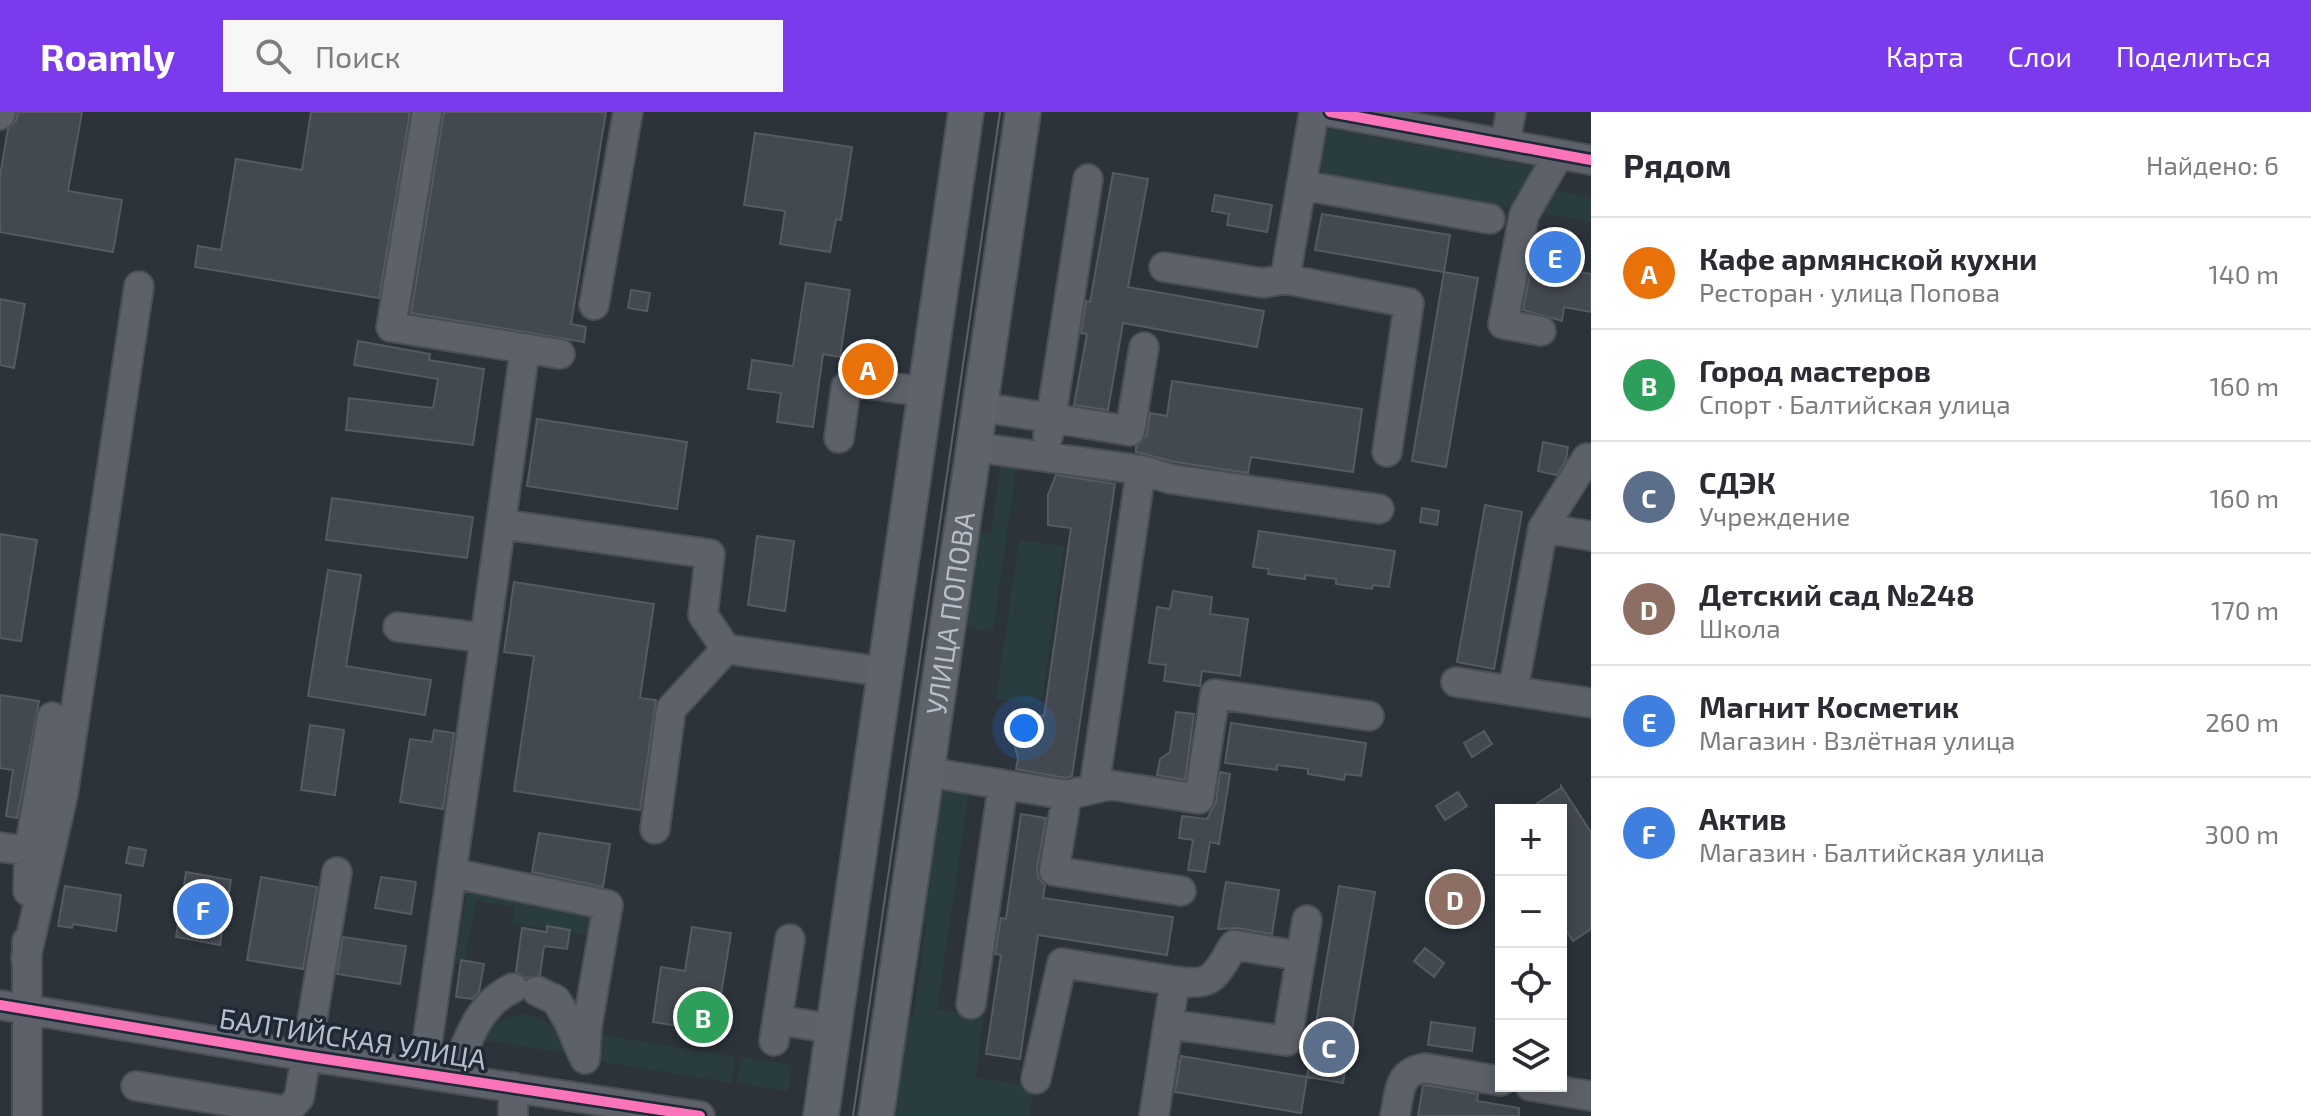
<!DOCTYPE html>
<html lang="ru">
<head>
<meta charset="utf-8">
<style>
  body { margin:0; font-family:"Exo 2",sans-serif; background:#f7f7f7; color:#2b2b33 }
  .controls { position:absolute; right:24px; bottom:24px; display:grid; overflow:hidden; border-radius:0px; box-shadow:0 4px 20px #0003 }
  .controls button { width:72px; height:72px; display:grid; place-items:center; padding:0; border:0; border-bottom:2px solid #e1e1e2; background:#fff; color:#2b2b33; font:40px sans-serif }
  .you { position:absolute; left:1024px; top:616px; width:28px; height:28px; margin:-20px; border:6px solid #fff; border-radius:50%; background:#1a73e8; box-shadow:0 0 0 12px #1a73e833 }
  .badge { display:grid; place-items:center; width:52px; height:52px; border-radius:50%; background:#7c3aed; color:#fff; font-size:26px; font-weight:700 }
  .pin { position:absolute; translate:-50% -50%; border:4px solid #fff; box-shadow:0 2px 8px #0006 }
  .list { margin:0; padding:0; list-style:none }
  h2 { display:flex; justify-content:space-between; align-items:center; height:104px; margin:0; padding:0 32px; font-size:34px }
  h2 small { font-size:26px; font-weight:400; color:#7c7c81 }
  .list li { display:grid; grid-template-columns:52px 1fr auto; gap:24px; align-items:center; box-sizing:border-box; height:112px; padding:0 32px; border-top:2px solid #e1e1e2 }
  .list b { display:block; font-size:30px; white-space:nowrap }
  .list p { margin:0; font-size:26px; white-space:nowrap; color:#7c7c81 }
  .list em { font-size:26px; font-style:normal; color:#7c7c81 }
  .icon { flex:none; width:44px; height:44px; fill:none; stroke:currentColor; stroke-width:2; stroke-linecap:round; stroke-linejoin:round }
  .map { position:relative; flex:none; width:1591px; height:1004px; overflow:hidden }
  header { display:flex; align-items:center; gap:48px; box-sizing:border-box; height:112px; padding:0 40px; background:#7c3aed; color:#fff }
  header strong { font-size:38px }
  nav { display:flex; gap:44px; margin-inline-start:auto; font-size:28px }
  .search { width:560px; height:72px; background:#f7f7f7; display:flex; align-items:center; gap:20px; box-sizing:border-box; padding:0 28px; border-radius:0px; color:#7c7c81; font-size:30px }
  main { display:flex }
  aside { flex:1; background:#fff }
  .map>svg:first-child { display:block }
</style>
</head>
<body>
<header>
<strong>Roamly</strong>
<div class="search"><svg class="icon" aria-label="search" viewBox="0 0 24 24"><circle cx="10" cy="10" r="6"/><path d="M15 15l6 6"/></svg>Поиск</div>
<nav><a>Карта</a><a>Слои</a><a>Поделиться</a></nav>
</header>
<main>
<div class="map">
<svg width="1591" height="1004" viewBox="0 0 1591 1004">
  <rect width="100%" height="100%" fill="#2c333b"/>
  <!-- green -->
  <path fill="#293d41" d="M 1326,16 L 1541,56 L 1517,98 L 1318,62 Z
    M 1546,77 L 1591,85 L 1591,110 L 1535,100 Z
    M 1002,343 L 1018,345 L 993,520 L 969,516 L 961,510 L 970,419 L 991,421 Z
    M 1019,428 L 1064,434 L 1041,593 L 996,587 Z
    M 945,677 L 969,681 L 937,897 L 983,905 L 976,966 L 1034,974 L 1030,1004 L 889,1004 L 895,936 L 914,900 L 926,815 L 918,773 L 935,680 Z
    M 468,773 L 601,806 L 590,823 L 512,812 L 514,795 L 476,789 L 464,853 L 455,851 Z
    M 520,902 C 543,904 564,917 566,941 L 482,928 L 492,912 Z
    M 596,922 L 735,945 L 731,971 L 598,949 Z
    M 741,945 L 792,953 L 788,979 L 737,971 Z"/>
  <!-- building -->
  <path fill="#434950" stroke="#555a63" stroke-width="2" d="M 18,0 L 82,0 L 68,79 L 122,88 L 113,140 L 0,120 L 0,64 L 8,17 L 16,9 Z
    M 311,0 L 410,0 L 379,186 L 195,155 L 198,134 L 221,138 L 236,47 L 302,58 Z
    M 444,0 L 606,0 L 571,212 L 586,215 L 584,230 L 411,201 Z
    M 755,21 L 852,35 L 841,108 L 836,107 L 830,140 L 780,132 L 785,99 L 744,93 Z
    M 1113,61 L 1148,67 L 1128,175 L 1264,199 L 1257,235 L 1123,211 L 1108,298 L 1074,293 L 1087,222 L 1081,221 L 1086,189 L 1090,190 Z
    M 1215,83 L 1272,93 L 1267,120 L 1227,113 L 1229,102 L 1212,99 Z
    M 1322,102 L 1450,123 L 1444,160 L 1315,138 Z
    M 1535,136 L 1567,141 L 1565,157 L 1591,162 L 1591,200 L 1564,195 L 1562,209 L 1523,198 Z
    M 1444,160 L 1478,166 L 1446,355 L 1412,349 Z
    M 806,171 L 850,178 L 840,245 L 823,242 L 813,315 L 777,310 L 781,281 L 748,277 L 752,248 L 793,254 Z
    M 631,178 L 650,181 L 647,199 L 628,196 Z
    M 0,187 L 25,192 L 14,256 L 0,253 Z
    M 358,229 L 430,242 L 429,248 L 484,257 L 473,333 L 346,318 L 349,286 L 433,296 L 438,267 L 354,253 Z
    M 1172,269 L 1362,297 L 1353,360 L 1251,345 L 1248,361 L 1175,350 L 1136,340 L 1136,335 L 1147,323 L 1150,301 L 1167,304 Z
    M 537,307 L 687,330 L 677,397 L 527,374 Z
    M 1543,330 L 1568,335 L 1566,348 L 1557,363 L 1538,359 Z
    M 1056,363 L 1115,372 L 1072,664 L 1066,666 L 1016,657 L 1018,647 L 1014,630 L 1022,615 L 1024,601 L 1044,604 L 1071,416 L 1048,413 L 1048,383 Z
    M 332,386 L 473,405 L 467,446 L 326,428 Z
    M 1485,393 L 1522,400 L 1494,557 L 1457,550 Z
    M 1422,396 L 1439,399 L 1437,413 L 1420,410 Z
    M 1259,419 L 1395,439 L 1389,475 L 1373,473 L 1372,477 L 1336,472 L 1336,467 L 1305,463 L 1305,467 L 1268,462 L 1269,457 L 1253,455 Z
    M 0,422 L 37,428 L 21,529 L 0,526 Z
    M 757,424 L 794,429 L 785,499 L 748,493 Z
    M 328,458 L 361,463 L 346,554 L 431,568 L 425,603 L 308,584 Z
    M 514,470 L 654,492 L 640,586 L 656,588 L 640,698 L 514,679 L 534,544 L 504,540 Z
    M 1173,479 L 1212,485 L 1210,502 L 1248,507 L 1240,564 L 1202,559 L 1200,574 L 1164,569 L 1166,553 L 1149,551 L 1157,495 L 1170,497 Z
    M 0,583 L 39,589 L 17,706 L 6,704 L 13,658 L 0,656 Z
    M 1176,600 L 1194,602 L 1185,668 L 1157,663 L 1160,647 L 1170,640 Z
    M 1231,611 L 1366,631 L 1361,664 L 1345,662 L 1344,668 L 1308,662 L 1308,657 L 1277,653 L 1277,658 L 1225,651 Z
    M 310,613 L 344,618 L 335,683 L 301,678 Z
    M 434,618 L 454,621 L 443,697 L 400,690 L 410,627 L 432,630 Z
    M 1484,619 L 1492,632 L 1472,645 L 1464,631 Z
    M 1220,660 L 1230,662 L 1219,732 L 1210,730 L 1205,760 L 1188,758 L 1193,728 L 1179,726 L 1182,704 L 1207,707 L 1216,690 Z
    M 1561,674 L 1591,720 L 1591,817 L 1573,829 L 1561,811 L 1561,698 L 1527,698 L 1561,676 Z
    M 1458,680 L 1467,694 L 1445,708 L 1436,694 Z
    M 1021,702 L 1046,706 L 1037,756 L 1038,766 L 1045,773 L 1043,786 L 1173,805 L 1167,843 L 1038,823 L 1020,947 L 986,942 L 1001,843 L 995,842 L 1001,806 L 1006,807 Z
    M 539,721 L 610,732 L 603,775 L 532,760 Z
    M 129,735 L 146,738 L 143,754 L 126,751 Z
    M 186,760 L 231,768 L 220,833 L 176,825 Z
    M 261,765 L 317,775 L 303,857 L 247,848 Z
    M 381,765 L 416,770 L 411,802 L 375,796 Z
    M 1226,770 L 1279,778 L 1272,822 L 1237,816 L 1218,817 Z
    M 65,774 L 121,783 L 116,819 L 73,812 L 72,816 L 58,814 Z
    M 1339,774 L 1375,780 L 1343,971 L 1307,965 Z
    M 1443,782 L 1460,802 L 1448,813 L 1430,793 Z
    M 547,814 L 570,818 L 567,837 L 544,834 L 540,863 L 526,866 L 516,860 L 522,816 L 547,820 Z
    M 692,815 L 731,821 L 715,920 L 653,910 L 661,855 L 685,859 Z
    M 343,825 L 406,834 L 400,872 L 337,862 Z
    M 1425,836 L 1444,851 L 1434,865 L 1414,849 Z
    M 461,848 L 484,852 L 479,880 L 472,887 L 456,885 Z
    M 1431,910 L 1475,916 L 1472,939 L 1428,933 Z
    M 1181,944 L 1307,965 L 1301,1001 L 1175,980 Z
    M 1426,973 L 1478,982 L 1477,989 L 1519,996 L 1519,1004 L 1418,1004 L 1423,974 Z"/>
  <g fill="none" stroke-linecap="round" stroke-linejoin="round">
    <defs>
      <path id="minor" d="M 427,0 L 391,215 L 560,242
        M 1314,0 L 1285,167 L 1409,191 L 1387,340
        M 1330,0 L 1591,48
        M 0,3 L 1,0
        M 1505,32 L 1511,0
        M 1301,73 L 1490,107
        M 1164,155 L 1263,171 L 1285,167
        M 594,193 L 628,0
        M 1541,219 L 1503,212 L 1524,103 L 1559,42
        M 980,295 L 1051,306 L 1088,67
        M 1048,324 L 1051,306 L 1130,319 L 1144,235
        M 839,326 L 846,275 L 858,271 L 926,280
        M 974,335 L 1141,358 L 1171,367 L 1379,397
        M 1591,347 L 1587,346 L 1543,416 L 1591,424
        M 501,412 L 710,442 L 703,503 L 726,537 L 885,560
        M 398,515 L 485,526 L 423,961
        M 485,526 L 525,236
        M 1456,570 L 1591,591
        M 1513,579 L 1543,416
        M 927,660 L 1067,683 L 1110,673 L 1199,687 L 1215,582 L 1369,604
        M 1094,677 L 1141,358
        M 1067,683 L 1054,759 L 1181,779
        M 655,717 L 671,597 L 726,537
        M 0,735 L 29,739
        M 452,761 L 608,793 L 587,915 L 585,947
        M 28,779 L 29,739 L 52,605
        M 27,829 L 27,1004
        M 26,846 L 63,683 L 139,174
        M 537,879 L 556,888 L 568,908 L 582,941
        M 971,892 L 1003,673
        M 0,893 L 305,944 L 700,1004
        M 778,908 L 833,917
        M 1168,912 L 1287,929 L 1307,808
        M 774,929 L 790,827
        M 453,966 C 467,930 477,893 513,876
        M 1036,967 L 1062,851 L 1175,869
        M 136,974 L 287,999 L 299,986 L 337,760
        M 1530,974 L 1591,984
        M 513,975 L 513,1004
        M 1154,1004 L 1175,869 C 1215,875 1215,863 1234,833 L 1301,844
        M 1395,1004 C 1400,981 1397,960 1425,956 L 1501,969"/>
      <g id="major">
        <path d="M 821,1004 L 966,0"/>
        <path id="s1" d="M 876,1004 L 1023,0"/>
      </g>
    </defs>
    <!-- minor casing -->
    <use href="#minor" stroke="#4b4f55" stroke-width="32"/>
    <!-- major casing -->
    <use href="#major" stroke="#4a4f58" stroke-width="38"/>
    <!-- minor -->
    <use href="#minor" stroke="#5d6169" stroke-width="28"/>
    <!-- major -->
    <use href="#major" stroke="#5f646b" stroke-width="34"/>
    <!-- tram -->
    <path stroke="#5b6066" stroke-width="2" d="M 853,1004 L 1000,0"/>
    <defs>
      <path id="cycleway" d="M 1330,0 L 1591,48
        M 0,893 L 305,944 L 700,1004"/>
    </defs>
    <!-- cycleway casing -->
    <use href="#cycleway" stroke="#1f2936" stroke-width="15"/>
    <!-- cycleway -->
    <use href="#cycleway" stroke="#fb73b8" stroke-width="10"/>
  </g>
  <g text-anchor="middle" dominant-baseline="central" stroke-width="7" stroke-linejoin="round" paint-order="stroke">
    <!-- street labels -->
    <g font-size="28" fill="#b8bfcb" stroke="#1f2936">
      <text stroke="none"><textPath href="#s1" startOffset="508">УЛИЦА ПОПОВА</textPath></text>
      <text transform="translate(353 926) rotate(9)">БАЛТИЙСКАЯ УЛИЦА</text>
    </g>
  </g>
</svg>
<div class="controls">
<button>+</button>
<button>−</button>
<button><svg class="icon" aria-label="locate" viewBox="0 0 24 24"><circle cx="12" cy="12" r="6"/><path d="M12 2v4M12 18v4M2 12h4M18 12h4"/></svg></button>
<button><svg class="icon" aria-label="layers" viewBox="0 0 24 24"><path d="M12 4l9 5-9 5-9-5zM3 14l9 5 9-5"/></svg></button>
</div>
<div class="you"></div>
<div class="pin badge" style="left:868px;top:257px;background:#e8710a">A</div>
<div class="pin badge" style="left:703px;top:905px;background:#2e9e5b">B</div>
<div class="pin badge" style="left:1329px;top:935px;background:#5c6f8a">C</div>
<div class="pin badge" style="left:1455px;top:787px;background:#8d6e63">D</div>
<div class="pin badge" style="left:1555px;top:145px;background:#3f7fe0">E</div>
<div class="pin badge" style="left:203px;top:797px;background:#3f7fe0">F</div>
</div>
<aside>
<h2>Рядом<small>Найдено: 6</small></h2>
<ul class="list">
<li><span class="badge" style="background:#e8710a">A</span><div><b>Кафе армянской кухни</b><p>Ресторан · улица Попова</p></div><em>140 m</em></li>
<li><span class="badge" style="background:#2e9e5b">B</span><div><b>Город мастеров</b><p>Спорт · Балтийская улица</p></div><em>160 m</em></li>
<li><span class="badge" style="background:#5c6f8a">C</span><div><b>СДЭК</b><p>Учреждение</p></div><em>160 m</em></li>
<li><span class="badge" style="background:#8d6e63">D</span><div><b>Детский сад №248</b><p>Школа</p></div><em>170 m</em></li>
<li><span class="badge" style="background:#3f7fe0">E</span><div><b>Магнит Косметик</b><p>Магазин · Взлётная улица</p></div><em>260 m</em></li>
<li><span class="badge" style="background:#3f7fe0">F</span><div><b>Актив</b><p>Магазин · Балтийская улица</p></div><em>300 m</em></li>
</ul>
</aside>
</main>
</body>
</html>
